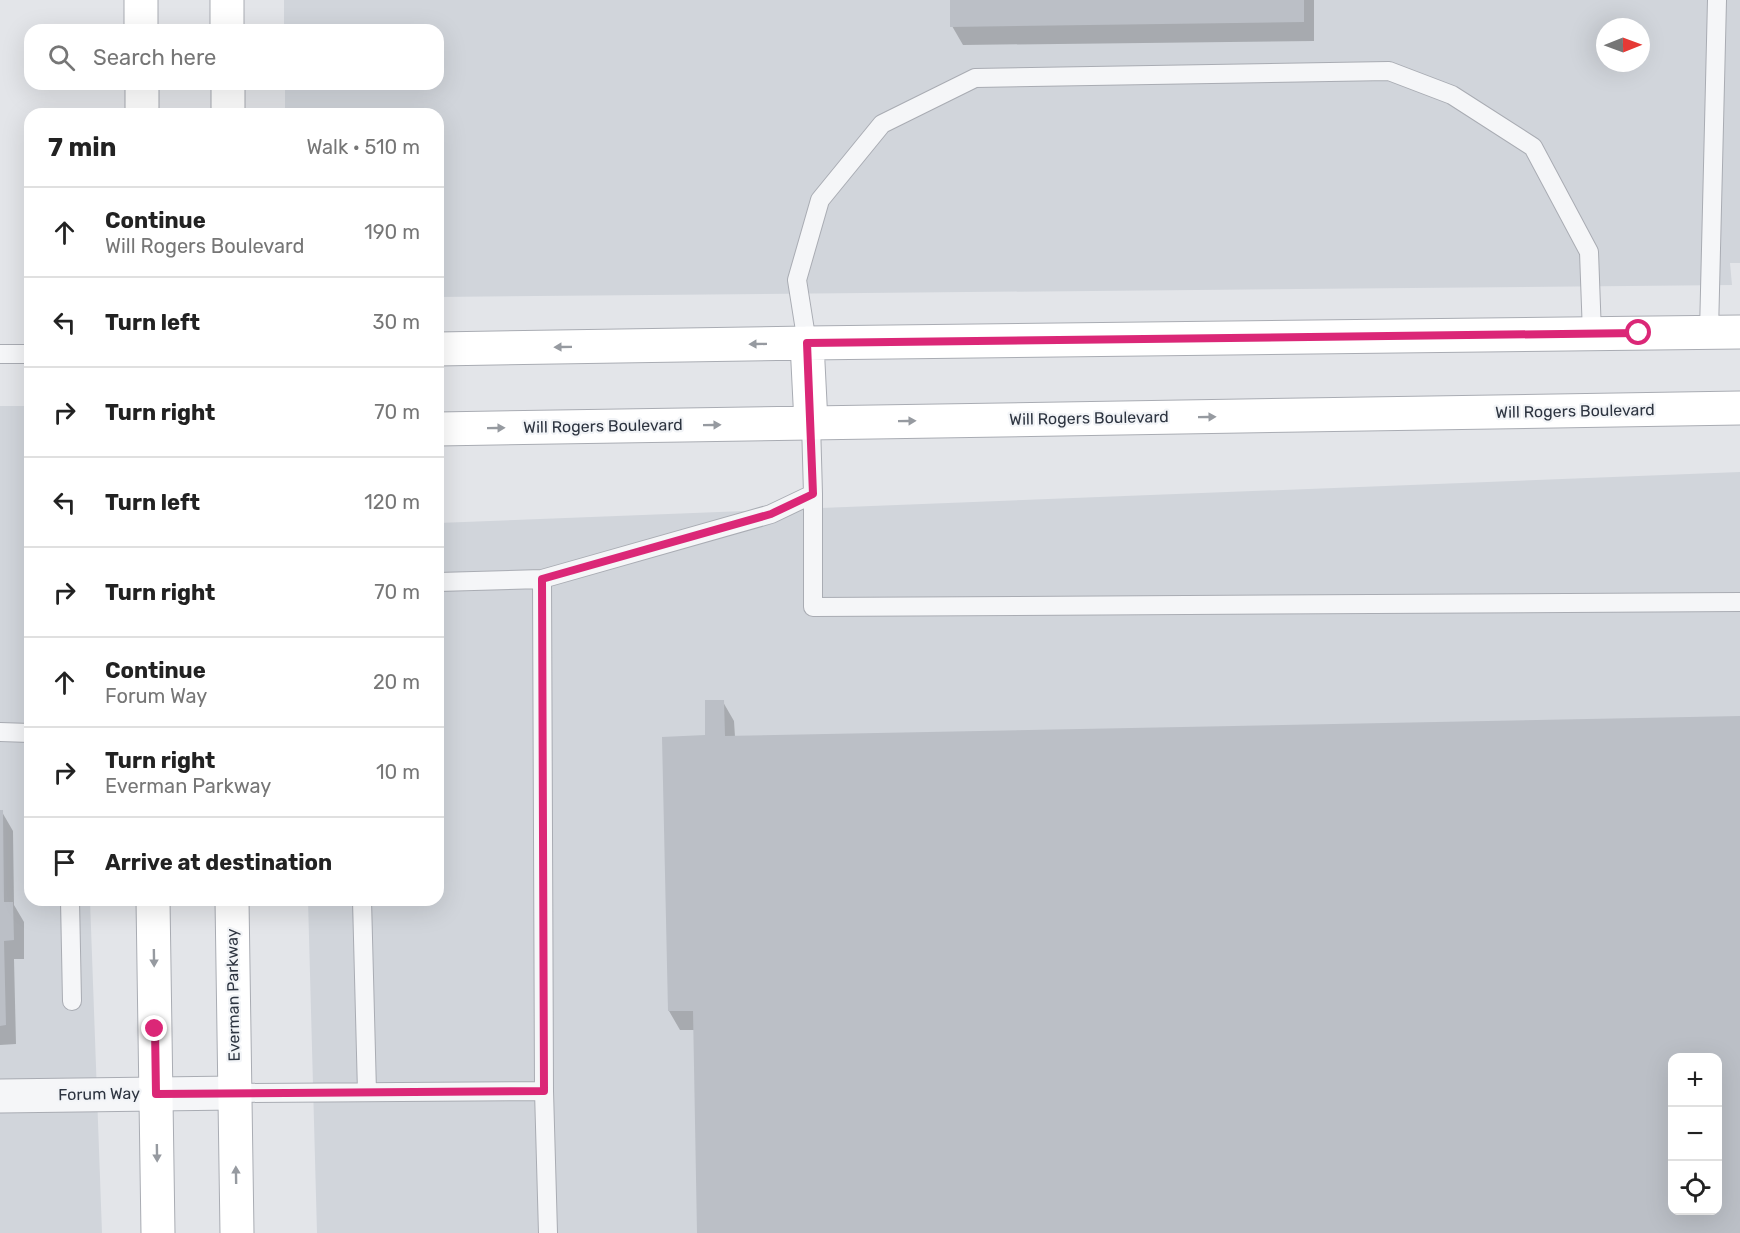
<!DOCTYPE html>
<html lang="en">
<head>
<meta charset="utf-8">
<style>
  body { margin:0; font-family:Rubik,sans-serif; background:#f2f2f2; color:#222 }
  .controls { position:absolute; right:18px; bottom:18px; display:grid; overflow:hidden; border-radius:12px; box-shadow:0 6px 24px #0002 }
  .controls button { width:54px; height:54px; display:grid; place-items:center; padding:0; border:0; border-bottom:2px solid #e0e0e0; background:#fff; color:#222; font:30px sans-serif }
  .compass { position:absolute; left:1596px; top:18px; width:54px; height:54px; border-radius:50%; background:#fff; box-shadow:0 6px 24px #0002; rotate:89deg }
  .stop { position:absolute; width:18px; height:18px; margin:-14px; border:4px solid #db2777; border-radius:50%; background:#fff }
  .stop.end { background:#db2777; border-color:#fff; box-shadow:0 2px 6px #0008 }
  .list { margin:0; padding:0; list-style:none }
  h2 { display:flex; justify-content:space-between; align-items:center; height:78px; margin:0; padding:0 24px; font-size:26px }
  h2 small { font-size:20px; font-weight:400; color:#767676 }
  .list li { display:grid; grid-template-columns:39px 1fr auto; gap:18px; align-items:center; box-sizing:border-box; height:90px; padding:0 24px; border-top:2px solid #e0e0e0 }
  .list b { display:block; font-size:22px; white-space:nowrap }
  .list p { margin:0; font-size:20px; white-space:nowrap; color:#767676 }
  .list em { font-size:20px; font-style:normal; color:#767676 }
  .icon { flex:none; width:33px; height:33px; fill:none; stroke:currentColor; stroke-width:2; stroke-linecap:round; stroke-linejoin:round }
  .map { position:relative; flex:none; width:1740px; height:1233px; overflow:hidden }
  .search { position:absolute; background:#fff; box-shadow:0 6px 24px #0002; left:24px; top:24px; width:420px; height:66px; display:flex; align-items:center; gap:15px; box-sizing:border-box; padding:0 21px; border-radius:18px; color:#767676; font-size:22px }
  .panel { position:absolute; background:#fff; box-shadow:0 6px 24px #0002; left:24px; top:108px; width:420px; height:798px; border-radius:18px }
  .map>svg:first-child { display:block }
</style>
</head>
<body>
<div class="map">
<svg width="1740" height="1233" viewBox="0 0 1740 1233">
  <rect width="100%" height="100%" fill="#e3e5e9"/>
  <!-- built -->
  <path fill="#d1d5db" fill-rule="evenodd" d="M 284,0 L 1740,0 L 1740,263 L 1730,263 L 1732,285 L 438,297 L 438,114 L 285,114 L 285,84 L 438,84 L 438,30 L 284,30 ZM 1605,27 L 1641,27 L 1641,63 L 1605,63 Z
    M 0,406 L 30,406 L 30,900 L 90,900 L 102,1233 L 0,1233 Z
    M 1740,472 L 1740,1233 L 317,1233 L 308,900 L 438,900 L 438,523 ZM 1672,1058 L 1718,1058 L 1718,1210 L 1672,1210 Z"/>
  <!-- shadow -->
  <path fill="#0003" fill-rule="evenodd" d="M 951,0 L 1314,0 L 1314,41 L 963,45 L 952,26 Z
    M 723,702 L 734,721 L 735,737 L 1740,717 L 1740,1233 L 698,1233 L 695,1030 L 680,1030 L 669,1011 L 707,736 ZM 1672,1058 L 1718,1058 L 1718,1210 L 1672,1210 Z
    M 0,812 L 2,812 L 13,831 L 14,905 L 24,922 L 24,959 L 14,959 L 16,1044 L 0,1045 Z"/>
  <!-- building -->
  <path fill="#bbbfc6" fill-rule="evenodd" d="M 950,0 L 1304,0 L 1304,22 L 950,27 Z
    M 705,700 L 724,700 L 725,736 L 1740,716 L 1740,1233 L 697,1233 L 693,1011 L 668,1011 L 662,737 L 705,735 ZM 1672,1058 L 1718,1058 L 1718,1210 L 1672,1210 Z
    M 0,810 L 3,810 L 4,902 L 13,902 L 14,940 L 4,941 L 6,1025 L 0,1026 Z"/>
  <g fill="none" stroke-linecap="round" stroke-linejoin="round">
    <defs>
      <path id="service" d="M 1709,332 L 1717,0
        M 807,343 L 797,280 L 820,200 L 882,124 L 975,78 L 1389,71 L 1452,95 L 1533,147 L 1589,252 L 1592,334
        M 0,354 L 30,354
        M 813,494 L 813,607 L 1740,602
        M 438,582 L 542,579
        M 0,732 L 30,733
        M 70,900 L 72,1001
        M 362,900 L 367,1092
        M 544,1091 L 548,1233
        M 235,1093 L 544,1091 L 542,579 L 771,514 L 813,494 L 811,423"/>
      <path id="minor" d="M 0,1096 L 235,1093"/>
      <path id="secondary" d="M 141,0 L 141,30
        M 227,0 L 227,30
        M 142,84 L 142,114
        M 228,84 L 228,114
        M 807,343 L 811,423
        M 438,349 L 807,343 L 1740,332
        M 438,429 L 1740,408
        M 153,900 L 158,1233
        M 232,900 L 237,1233"/>
    </defs>
    <!-- service casing -->
    <use href="#service" stroke="#a9acb3" stroke-width="20"/>
    <!-- minor casing -->
    <use href="#minor" stroke="#a9acb3" stroke-width="35"/>
    <!-- secondary casing -->
    <use href="#secondary" stroke="#a9acb3" stroke-width="35"/>
    <!-- service -->
    <use href="#service" stroke="#f5f6f8" stroke-width="18"/>
    <!-- minor -->
    <use href="#minor" stroke="#f5f6f8" stroke-width="33"/>
    <!-- secondary -->
    <use href="#secondary" stroke="#fff" stroke-width="33"/>
  </g>
  <!-- one-way arrows -->
  <defs><path id="oneway-solid" d="M-6-.8H1V-3.2L6.5 0L1 3.2V.8H-6Z" transform="scale(1.5)"/></defs>
  <g fill="#969aa0">
    <use href="#oneway-solid" transform="translate(758 344) rotate(179)"/>
    <use href="#oneway-solid" transform="translate(563 347) rotate(179)"/>
    <use href="#oneway-solid" transform="translate(1207 417) rotate(-1)"/>
    <use href="#oneway-solid" transform="translate(907 421) rotate(-1)"/>
    <use href="#oneway-solid" transform="translate(712 425) rotate(-1)"/>
    <use href="#oneway-solid" transform="translate(496 428) rotate(-1)"/>
    <use href="#oneway-solid" transform="translate(154 958) rotate(89)"/>
    <use href="#oneway-solid" transform="translate(157 1153) rotate(89)"/>
    <use href="#oneway-solid" transform="translate(236 1175) rotate(-91)"/>
  </g>
  <g fill="none" stroke-linecap="round" stroke-linejoin="round">
    <!-- route -->
    <path stroke="#db2777" stroke-width="8" d="M 155,1029 L 156,1094 L 544,1091 L 542,579 L 771,514 L 813,494 L 807,343 L 1639,333"/>
  </g>
  <g text-anchor="middle" dominant-baseline="central" stroke-width="4.5" stroke-linejoin="round" paint-order="stroke">
    <!-- street labels -->
    <g font-size="16" fill="#2d3440" stroke="#f2f4f7">
      <text transform="translate(1575 411) rotate(-1)">Will Rogers Boulevard</text>
      <text transform="translate(1089 418) rotate(-1)">Will Rogers Boulevard</text>
      <text transform="translate(603 426) rotate(-1)">Will Rogers Boulevard</text>
      <text transform="translate(233 995) rotate(-91)">Everman Parkway</text>
      <text transform="translate(99 1094) rotate(-1)">Forum Way</text>
    </g>
  </g>
</svg>
<div class="controls">
<button>+</button>
<button>−</button>
<button><svg class="icon" aria-label="locate" viewBox="0 0 24 24"><circle cx="12" cy="12" r="6"/><path d="M12 2v4M12 18v4M2 12h4M18 12h4"/></svg></button>
</div>
<svg class="compass" viewBox="-18 -18 36 36"><path d="M0-13l5 13h-10z" fill="#e53935"/><path d="M0 13l5-13h-10z" fill="#767676"/></svg>
<div class="stop" style="left:1639px;top:333px"></div>
<div class="stop end" style="left:155px;top:1029px"></div>
<div class="search"><svg class="icon" aria-label="search" viewBox="0 0 24 24"><circle cx="10" cy="10" r="6"/><path d="M15 15l6 6"/></svg>Search here</div>
<section class="panel">
<h2>7 min<small>Walk · 510 m</small></h2>
<ul class="list">
<li><svg class="icon" aria-label="ahead" viewBox="0 0 24 24"><path d="M12 20V5M6 11l6-6 6 6"/></svg><div><b>Continue</b><p>Will Rogers Boulevard</p></div><em>190 m</em></li>
<li><svg class="icon" aria-label="left" viewBox="0 0 24 24"><path d="M17 20v-9H6M10 6l-5 5 5 5"/></svg><div><b>Turn left</b></div><em>30 m</em></li>
<li><svg class="icon" aria-label="right" viewBox="0 0 24 24"><path d="M7 20v-9h11M14 6l5 5-5 5"/></svg><div><b>Turn right</b></div><em>70 m</em></li>
<li><svg class="icon" aria-label="left" viewBox="0 0 24 24"><path d="M17 20v-9H6M10 6l-5 5 5 5"/></svg><div><b>Turn left</b></div><em>120 m</em></li>
<li><svg class="icon" aria-label="right" viewBox="0 0 24 24"><path d="M7 20v-9h11M14 6l5 5-5 5"/></svg><div><b>Turn right</b></div><em>70 m</em></li>
<li><svg class="icon" aria-label="ahead" viewBox="0 0 24 24"><path d="M12 20V5M6 11l6-6 6 6"/></svg><div><b>Continue</b><p>Forum Way</p></div><em>20 m</em></li>
<li><svg class="icon" aria-label="right" viewBox="0 0 24 24"><path d="M7 20v-9h11M14 6l5 5-5 5"/></svg><div><b>Turn right</b><p>Everman Parkway</p></div><em>10 m</em></li>
<li><svg class="icon" aria-label="arrive" viewBox="0 0 24 24"><path d="M6 21V4h12l-3 4 3 4H6"/></svg><div><b>Arrive at destination</b></div></li>
</ul>
</section>
</div>
</body>
</html>
